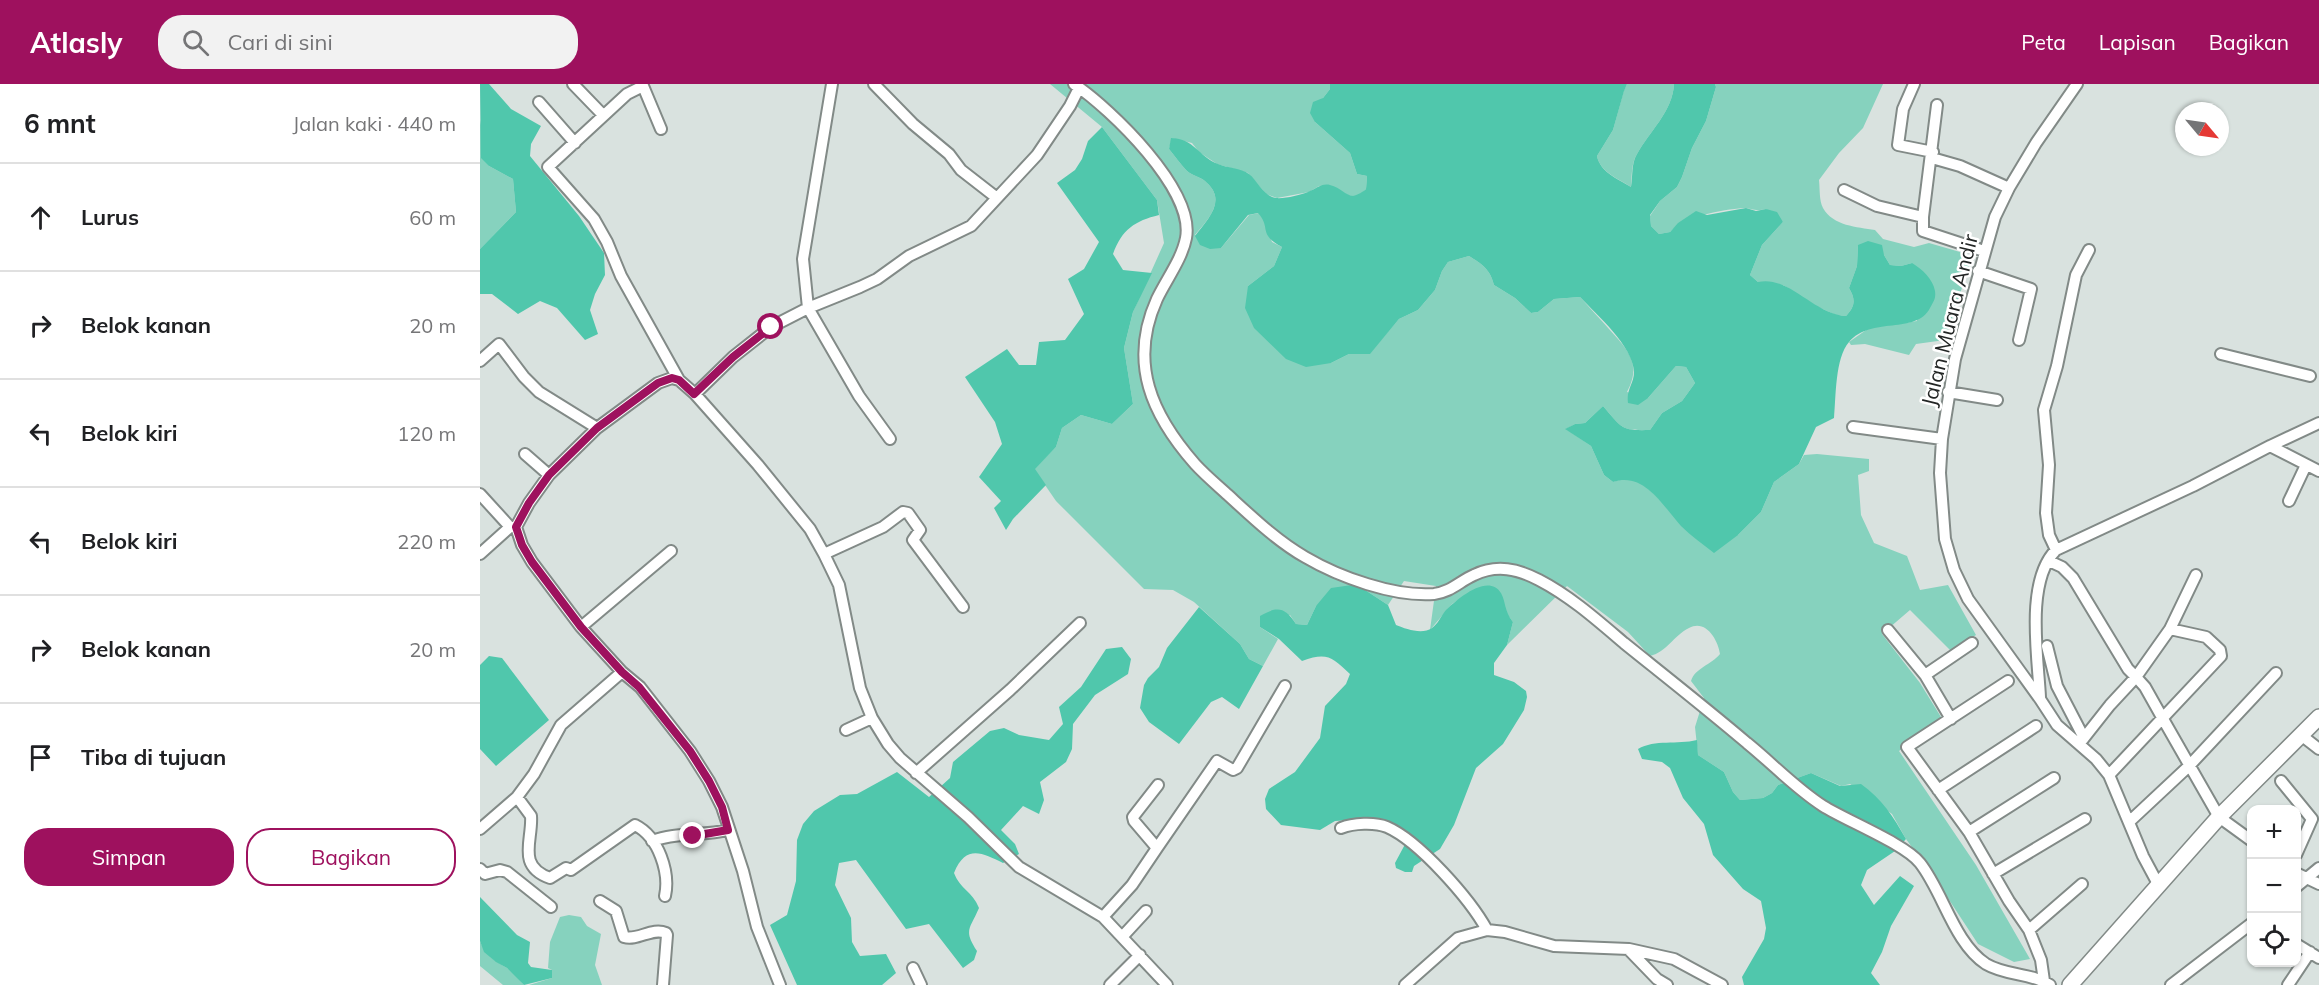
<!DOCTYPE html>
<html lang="id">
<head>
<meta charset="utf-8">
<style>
  body { margin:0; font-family:Mulish,sans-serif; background:#f2f2f2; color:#202124 }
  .controls { position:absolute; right:18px; bottom:18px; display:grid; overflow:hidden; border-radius:12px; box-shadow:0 2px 4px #0004 }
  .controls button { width:54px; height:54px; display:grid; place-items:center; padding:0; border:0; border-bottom:2px solid #e0e0e0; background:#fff; color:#202124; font:30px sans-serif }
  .compass { position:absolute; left:1695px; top:18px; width:54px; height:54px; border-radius:50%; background:#fff; box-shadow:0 2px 4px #0004; rotate:119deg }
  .stop { position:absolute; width:18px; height:18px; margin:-14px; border:4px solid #9e115e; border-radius:50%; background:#fff }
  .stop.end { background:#9e115e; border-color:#fff; box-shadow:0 2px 6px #0008 }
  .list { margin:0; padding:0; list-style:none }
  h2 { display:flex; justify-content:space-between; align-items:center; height:78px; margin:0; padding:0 24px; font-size:26px }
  h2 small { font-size:20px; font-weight:400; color:#757577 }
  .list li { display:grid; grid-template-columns:39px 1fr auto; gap:18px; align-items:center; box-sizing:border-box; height:108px; padding:0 24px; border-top:2px solid #e0e0e0 }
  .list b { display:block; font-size:22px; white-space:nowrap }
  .list em { font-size:20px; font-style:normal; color:#757577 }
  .actions { display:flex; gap:12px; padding:18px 24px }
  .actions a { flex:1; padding:14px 0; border:2px solid #9e115e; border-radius:24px; text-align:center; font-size:21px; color:#9e115e }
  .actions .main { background:#9e115e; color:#fff }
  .icon { flex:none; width:33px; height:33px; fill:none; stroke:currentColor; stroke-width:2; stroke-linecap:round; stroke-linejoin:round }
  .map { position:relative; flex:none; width:1839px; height:901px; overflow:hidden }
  header { display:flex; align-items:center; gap:36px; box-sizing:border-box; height:84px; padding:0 30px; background:#9e115e; color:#fff }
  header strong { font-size:28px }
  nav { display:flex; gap:33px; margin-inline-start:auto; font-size:21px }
  .search { width:420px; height:54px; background:#f2f2f2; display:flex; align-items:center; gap:15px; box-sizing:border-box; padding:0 21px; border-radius:24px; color:#757577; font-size:22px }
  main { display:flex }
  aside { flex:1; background:#fff }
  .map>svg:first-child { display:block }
</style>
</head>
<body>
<header>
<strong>Atlasly</strong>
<div class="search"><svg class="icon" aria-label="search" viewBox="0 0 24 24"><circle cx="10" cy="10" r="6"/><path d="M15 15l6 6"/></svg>Cari di sini</div>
<nav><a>Peta</a><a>Lapisan</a><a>Bagikan</a></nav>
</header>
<main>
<aside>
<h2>6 mnt<small>Jalan kaki · 440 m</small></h2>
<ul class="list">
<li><svg class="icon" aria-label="ahead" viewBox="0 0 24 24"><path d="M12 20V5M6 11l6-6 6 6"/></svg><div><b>Lurus</b></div><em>60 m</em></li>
<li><svg class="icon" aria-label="right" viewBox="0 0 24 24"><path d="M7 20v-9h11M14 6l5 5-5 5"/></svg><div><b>Belok kanan</b></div><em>20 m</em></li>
<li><svg class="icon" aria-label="left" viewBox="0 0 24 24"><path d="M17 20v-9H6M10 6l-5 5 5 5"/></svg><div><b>Belok kiri</b></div><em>120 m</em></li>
<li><svg class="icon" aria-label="left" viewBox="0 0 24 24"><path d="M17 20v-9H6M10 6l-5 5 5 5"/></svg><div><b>Belok kiri</b></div><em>220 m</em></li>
<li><svg class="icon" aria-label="right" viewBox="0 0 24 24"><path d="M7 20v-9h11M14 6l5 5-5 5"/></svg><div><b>Belok kanan</b></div><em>20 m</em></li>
<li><svg class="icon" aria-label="arrive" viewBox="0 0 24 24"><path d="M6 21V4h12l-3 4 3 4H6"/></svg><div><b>Tiba di tujuan</b></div></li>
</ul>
<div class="actions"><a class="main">Simpan</a><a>Bagikan</a></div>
</aside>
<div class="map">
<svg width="1839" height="901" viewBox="0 0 1839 901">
  <rect width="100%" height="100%" fill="#d9e2df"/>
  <!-- green -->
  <path fill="#86d2be" d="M 570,0 L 850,0 L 850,5 L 843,14 L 835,38 L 870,69 L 877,90 L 887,92 L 886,105 L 878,112 L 867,111 L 849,101 L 839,102 L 829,108 L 797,114 L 786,110 L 768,89 L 737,80 L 719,68 L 712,59 L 692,54 L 689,65 C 695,72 700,80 707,87 C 713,92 722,93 727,99 C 747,117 727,136 715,151 L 741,164 L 769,131 L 779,129 L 785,137 L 792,158 L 802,163 L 794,182 L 768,202 L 851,279 L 869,270 L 889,270 L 919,235 L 938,226 L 955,206 L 962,187 L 968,178 L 989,172 C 1002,180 1010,185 1014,201 L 1035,214 L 1051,229 L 1058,228 L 1074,215 L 1100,213 C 1110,224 1120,235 1129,245 C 1148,266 1162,280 1147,308 L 1168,314 L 1196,282 L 1206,283 L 1215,299 L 1202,317 L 1182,329 L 1170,346 C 1141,347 1142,344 1123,322 L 1105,339 L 1095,340 L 1086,345 L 1111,362 L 1124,391 L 1133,398 C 1139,396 1145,394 1152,395 C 1166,398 1193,429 1201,441 L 1258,451 L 1281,428 L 1294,398 L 1319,380 L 1324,371 L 1337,370 L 1389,375 L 1389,387 L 1378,391 L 1381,431 L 1394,459 L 1427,472 L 1440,506 L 1468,501 L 1496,551 L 1471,567 L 1430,526 L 1402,550 L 1440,599 L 1461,633 L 1419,667 L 1496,781 L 1550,875 L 1534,878 L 1498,860 L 1460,802 L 1426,755 L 1412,730 L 1370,700 L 1361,702 L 1331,689 L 1298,701 L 1292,709 L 1283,714 L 1260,716 L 1253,708 L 1244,688 L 1218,671 L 1215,643 L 1224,614 L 1211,597 C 1215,584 1231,581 1240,570 C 1238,556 1226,535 1209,544 C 1193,552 1187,568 1170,572 L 1148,548 L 1087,502 L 1027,561 L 1033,538 L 1026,529 L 1020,508 L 981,514 L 972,520 L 950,546 L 956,502 L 924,497 L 908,521 L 882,504 L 836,522 L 827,541 L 816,540 L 810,531 L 780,543 L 798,555 L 783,582 L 769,575 L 760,560 L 714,518 L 693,506 L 664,505 L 576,417 L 554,385 L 576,363 L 582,344 L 601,331 L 632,340 L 653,320 L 644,264 L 653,228 L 684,159 L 677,116 L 622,43 Z
    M 1147,0 L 1194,0 C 1193,27 1169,48 1157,70 C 1151,80 1152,92 1151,103 C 1139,95 1120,88 1117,72 L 1133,46 L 1144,6 Z
    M 1235,0 L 1403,0 L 1383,44 L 1359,69 L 1339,96 C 1340,104 1339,117 1343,124 C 1353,142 1377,143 1395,146 L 1403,155 L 1434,163 L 1449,159 L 1487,170 L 1490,179 L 1465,256 L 1436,260 L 1429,271 L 1385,260 L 1371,261 L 1369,258 L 1389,244 L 1437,237 L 1432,179 L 1421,182 L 1410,181 L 1404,171 L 1378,161 L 1377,182 L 1369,204 C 1376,216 1375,222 1366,232 L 1356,231 L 1336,222 L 1303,201 L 1278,198 L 1270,191 L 1282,161 L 1303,138 L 1286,125 C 1275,128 1272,124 1263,124 C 1242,126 1204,132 1190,148 L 1179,150 L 1171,142 L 1170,132 L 1180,117 L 1197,103 L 1202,93 L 1212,64 L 1226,37 L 1236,3 Z
    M 0,36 L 9,82 L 33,95 L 36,128 L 0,165 Z
    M 89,831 L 101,833 L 107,842 L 121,850 L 115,881 L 122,901 L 49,901 L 72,894 L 72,886 L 68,884 L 70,858 L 80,833 Z
    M 0,857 C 6,872 14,876 27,884 C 33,889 39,895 44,901 L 23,901 L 0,882 Z"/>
  <!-- forest -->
  <path fill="#50c7ac" d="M 0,0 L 9,0 L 31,25 L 61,42 L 51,60 L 50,72 L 99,132 L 124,169 L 125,191 L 115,210 L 110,226 L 118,250 L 105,256 L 77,224 L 60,217 L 38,230 L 12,210 L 0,210 L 0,165 L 36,128 L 33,95 L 9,82 L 1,74 Z
    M 850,0 L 1147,0 L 1144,7 L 1133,46 L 1117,72 C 1120,88 1138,95 1151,103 C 1153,92 1151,80 1157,70 C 1169,48 1193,27 1194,0 L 1235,0 L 1236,3 L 1226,37 L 1212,64 L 1202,93 L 1197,103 L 1180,117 L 1170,131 L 1171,142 L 1179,150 L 1190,148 L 1198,139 L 1216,127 L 1227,131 L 1266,124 L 1276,127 L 1286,125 L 1297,128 L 1303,138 L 1282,161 L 1270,191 L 1278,198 C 1309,191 1333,230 1366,232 C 1375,222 1376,216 1369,204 L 1377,182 L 1378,161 L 1388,157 L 1402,161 L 1404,171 L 1410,181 L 1421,182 L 1432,179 C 1442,185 1453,195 1455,207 C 1456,214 1454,217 1450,224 C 1436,251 1391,232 1369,258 C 1355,274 1356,313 1354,334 L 1336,343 L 1319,380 L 1294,398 L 1281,428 L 1258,451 L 1234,469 C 1223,460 1211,452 1201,442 C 1183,422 1164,387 1133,398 L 1124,391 L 1111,362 L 1085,345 L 1095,340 L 1105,339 L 1123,322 C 1142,344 1141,347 1170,346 L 1182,329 L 1202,317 L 1215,299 L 1206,283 L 1196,282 L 1168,314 L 1158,321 L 1148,319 C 1146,305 1154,300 1154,288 C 1153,262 1117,231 1100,213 L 1074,215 L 1058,228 L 1051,229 L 1035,214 L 1014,201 C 1010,185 1002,180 989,172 L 968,178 L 962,187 L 955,206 L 938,226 L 919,235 L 890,270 L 869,270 L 851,279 L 826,283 L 806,275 L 774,244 L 765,224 L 768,202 L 794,182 L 802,163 C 777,149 792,145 778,129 L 768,131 L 741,164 L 730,165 L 720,161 L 715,152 C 727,136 747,117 727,99 C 722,93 713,92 707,87 C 700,80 695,72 689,65 L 691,54 C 715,55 718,72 738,80 C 747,84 761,84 769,90 C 778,97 783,112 796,114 C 804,115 821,111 828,108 C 836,105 841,99 850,101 C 866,105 868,120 886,105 L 887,92 L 877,90 L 870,69 L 835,38 L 830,29 L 833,18 L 843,14 L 850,5 Z
    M 622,43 L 677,116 L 679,131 C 655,137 642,145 633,170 L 643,186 L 672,189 L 653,228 L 644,264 L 653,320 L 632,340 L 601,331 L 582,344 L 576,363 L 555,385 L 566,401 L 533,435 L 526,446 L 514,424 L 521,417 L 499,393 L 522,360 L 515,338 L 485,293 L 527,265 L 539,281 L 556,281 L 559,258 L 585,256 L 604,230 L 588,195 L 604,185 L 619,158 L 577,99 L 595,86 L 602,75 L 608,57 Z
    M 872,501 L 882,504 L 908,521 L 916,541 C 926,545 942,551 952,544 C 958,540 961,532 966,526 C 976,516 1008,488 1021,509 C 1026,518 1024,527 1033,538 L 1027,561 L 1014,579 L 1014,591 L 1034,598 L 1046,607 L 1047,613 L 1044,626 L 1023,660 L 996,684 L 974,741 L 960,765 L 934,782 L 932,788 L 925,788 L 916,784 L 915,779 L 930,751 L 908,738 L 885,735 L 855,737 L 840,746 L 801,741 L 786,725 L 785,715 L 789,705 L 815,688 L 840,654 L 845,622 L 866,600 L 870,590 C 852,573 847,568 822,577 L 799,555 L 780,543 L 780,532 C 797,522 805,523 816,540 L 827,541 L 836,522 L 851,504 Z
    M 719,523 L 760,560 L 769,575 L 783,582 L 759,625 L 742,613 L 731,618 L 699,660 L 669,638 L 660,624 L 664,601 L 668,594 L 679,583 L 687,564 Z
    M 642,563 L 651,575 L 648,590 L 615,611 L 593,640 L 592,665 L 586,678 L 560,698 L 564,716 L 559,730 L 543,722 L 521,746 L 535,760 L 539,770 L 523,779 C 502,769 486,760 474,789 C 480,805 493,808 499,824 C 490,845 483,846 497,867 L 494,876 L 483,884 L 449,840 L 426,845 L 376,776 L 359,779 L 355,801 L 371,834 L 372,858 L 380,872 L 406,870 L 416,889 L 402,901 L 317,901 L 290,841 L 307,831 L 316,797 L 317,756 L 323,740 L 334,727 L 360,711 L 377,710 L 417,688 L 449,713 L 470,694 L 473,678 L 510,647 L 524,644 L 539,651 L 569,656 L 583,640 L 579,623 L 601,603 L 626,565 Z
    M 9,572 L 22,574 L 69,636 L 16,682 L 0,665 L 0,581 Z
    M 1217,656 L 1218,671 L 1244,688 L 1253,708 L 1260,716 L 1283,714 L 1292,709 L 1298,701 L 1331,689 L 1360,702 L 1381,700 C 1402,715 1413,732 1426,755 L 1415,767 L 1387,786 L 1381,801 L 1394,821 L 1420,792 L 1434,802 L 1411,842 L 1402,868 L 1391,889 L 1400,901 L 1264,901 L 1262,893 L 1284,855 L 1286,844 L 1281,817 L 1263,805 L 1233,771 L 1224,740 L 1203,714 L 1190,684 L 1182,678 L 1162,675 L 1158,665 C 1175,655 1197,661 1217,656 Z
    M 0,813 L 37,851 L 50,858 L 48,879 L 51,883 L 72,886 L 72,894 L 44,901 L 27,884 L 16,878 L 4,868 L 0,857 Z"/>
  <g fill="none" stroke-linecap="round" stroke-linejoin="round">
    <defs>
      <path id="minor" d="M 93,0 L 123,31
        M 352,0 L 323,175 L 328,224 L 379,312 L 410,355
        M 394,0 L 433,40 L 469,70 L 481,86 L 517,114
        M 594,0 C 631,25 715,106 706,154 C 702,175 686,196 677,215 C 648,279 672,331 715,380 C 725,391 737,401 748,411 C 772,433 797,457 825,473 C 859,493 914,513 954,510 C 971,508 980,497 994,491 C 1017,480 1038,485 1059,496 C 1090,512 1117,536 1144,559 C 1185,592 1227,625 1267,659 C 1293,680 1315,704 1343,722 C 1367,737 1425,760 1440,779 C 1463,808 1474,859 1506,880 C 1526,892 1552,889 1570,901
        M 1434,0 L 1423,25 L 1418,61 L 1453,68
        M 1597,0 L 1556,59 L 1529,104 L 1515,133 L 1475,275 L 1462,355 L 1460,389 L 1465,455 L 1474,486 L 1488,515 L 1560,615 L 1577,641 L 1616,675 L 1629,691 L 1663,772 L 1678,800
        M 59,18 L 95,59
        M 1457,21 L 1443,133 L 1443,147 L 1504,167
        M 181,45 L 163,2 L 147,10 L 68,83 L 114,135 L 127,158 L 141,192 L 199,296
        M 1452,74 L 1480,82 L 1529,104
        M 1364,106 L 1397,122 L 1443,133
        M 1498,187 L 1551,205 L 1539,256
        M 1741,270 L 1830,292
        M 0,277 L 19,260 L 44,293 L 59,308 L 117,344
        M 1468,308 L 1517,316
        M 215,310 L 253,273 L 291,243 L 328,224 L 380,203 L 397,195 L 429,172 L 491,142 L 557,71 L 590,22 L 599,4
        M 1373,343 L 1462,355
        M 1790,362 L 1839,387
        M 45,370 L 69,391
        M 0,410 L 30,443
        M 1809,417 L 1826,381
        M 1576,466 L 1569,451 L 1566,429 L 1569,381 L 1564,326 L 1577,282 L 1596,191 L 1609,166
        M 0,470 L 30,443 L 36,443
        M 344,470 L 403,443 L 423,428 L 428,429 L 440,446 L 433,456 L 483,523
        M 1569,477 L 1582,483 L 1593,494 L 1648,585 L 1656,593 L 1630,621 L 1600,659
        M 1716,491 L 1690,545 L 1656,593 L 1665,603 L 1683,635 L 1739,733 L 1772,757
        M 101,543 L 191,467
        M 1408,546 L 1445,591 L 1471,635
        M 1567,562 L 1577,602 L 1604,654
        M 1445,591 L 1492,559
        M 1528,597 L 1427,663 L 1489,748 L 1529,817 L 1549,846 L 1561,876 L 1564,897
        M 1560,613 C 1558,573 1545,497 1576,466 L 1713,402 L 1790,362 L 1839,339
        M 366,646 L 392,634
        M 1821,651 L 1839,665
        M 436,689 L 530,606 L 600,539
        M 1629,691 L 1741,572 L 1740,566 L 1726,553 L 1690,545
        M 1801,697 L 1832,735 L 1816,771
        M 1458,706 L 1556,642
        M 37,713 L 51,732 C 53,756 36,782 70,794 L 86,784 L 91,786 L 155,741 C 179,753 190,789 185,812
        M 1649,738 L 1709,682 L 1796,589
        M 861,744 C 873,739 895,738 907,743 C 939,757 990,815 1007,846
        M 0,745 L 37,713 L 54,690 L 81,641 L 142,588
        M 1489,748 L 1574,694
        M 172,757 C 196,748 223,752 248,746
        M 677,764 L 737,677 L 753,686 L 757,684 L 805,602
        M 0,785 L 5,790 L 20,786 L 27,788 L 71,823
        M 1816,789 L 1839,800
        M 1513,790 L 1605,735
        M 1816,803 L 1839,784
        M 120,817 L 136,827 L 144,853 C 158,857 172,843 186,849 L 187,851 L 183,901
        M 623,833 L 652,801 L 677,764 L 654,737 L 653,733 L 678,701
        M 1549,846 L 1602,800
        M 642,853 L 666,827
        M 1816,860 L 1839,874
        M 1149,866 L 1177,895 L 1187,901
        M 433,884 L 441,901
        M 300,901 L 277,843 L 263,787 L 242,723 L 229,697 L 210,667 L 160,603 L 142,588 L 101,543 L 52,478 L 42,461 L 36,443 L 49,419 L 69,391 L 117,344 L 178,299 L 192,294 L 199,296 L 215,310 L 278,381 L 330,445 L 344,470 L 359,501 L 380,604 L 392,634 L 408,660 L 420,674 L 488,733 L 539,783 L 623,833 L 687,901
        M 630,901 L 660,871
        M 925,901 L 978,854 L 1007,846 L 1025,848 L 1074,862 L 1149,865 L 1194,875 L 1242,901
        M 1691,901 L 1772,839
        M 1808,901 L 1830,868"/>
      <path id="secondary" d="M 1590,901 L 1739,733 L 1839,633"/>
    </defs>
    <!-- minor casing -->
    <use href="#minor" stroke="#828a87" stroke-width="14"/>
    <!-- secondary casing -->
    <use href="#secondary" stroke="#828a87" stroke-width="18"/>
    <!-- minor -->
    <use href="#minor" stroke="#fff" stroke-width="10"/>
    <!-- secondary -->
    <use href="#secondary" stroke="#fff" stroke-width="15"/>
  </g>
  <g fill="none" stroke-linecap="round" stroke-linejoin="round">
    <!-- route -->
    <path stroke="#9e115e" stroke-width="8" d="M 213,752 L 248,746 L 242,723 L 229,697 L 210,667 L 159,603 L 142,588 L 101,543 L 52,478 L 42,461 L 36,443 L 49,419 L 69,391 L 117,344 L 178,299 L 192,294 L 199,296 L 214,310 L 253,273 L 291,243"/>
  </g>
  <g text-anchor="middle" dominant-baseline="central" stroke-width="5" stroke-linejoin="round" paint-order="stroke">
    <!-- street labels -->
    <g font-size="21" fill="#232625" stroke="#fff">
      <text transform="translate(1469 236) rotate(-76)">Jalan Muara Andir</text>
    </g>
  </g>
</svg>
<div class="controls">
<button>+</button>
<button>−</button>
<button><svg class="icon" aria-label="locate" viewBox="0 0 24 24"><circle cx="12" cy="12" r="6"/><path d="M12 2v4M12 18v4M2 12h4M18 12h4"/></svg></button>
</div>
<svg class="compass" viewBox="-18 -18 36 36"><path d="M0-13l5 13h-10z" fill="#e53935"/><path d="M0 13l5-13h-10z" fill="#757577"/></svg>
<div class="stop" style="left:291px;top:243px"></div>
<div class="stop end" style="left:213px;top:752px"></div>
</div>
</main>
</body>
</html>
